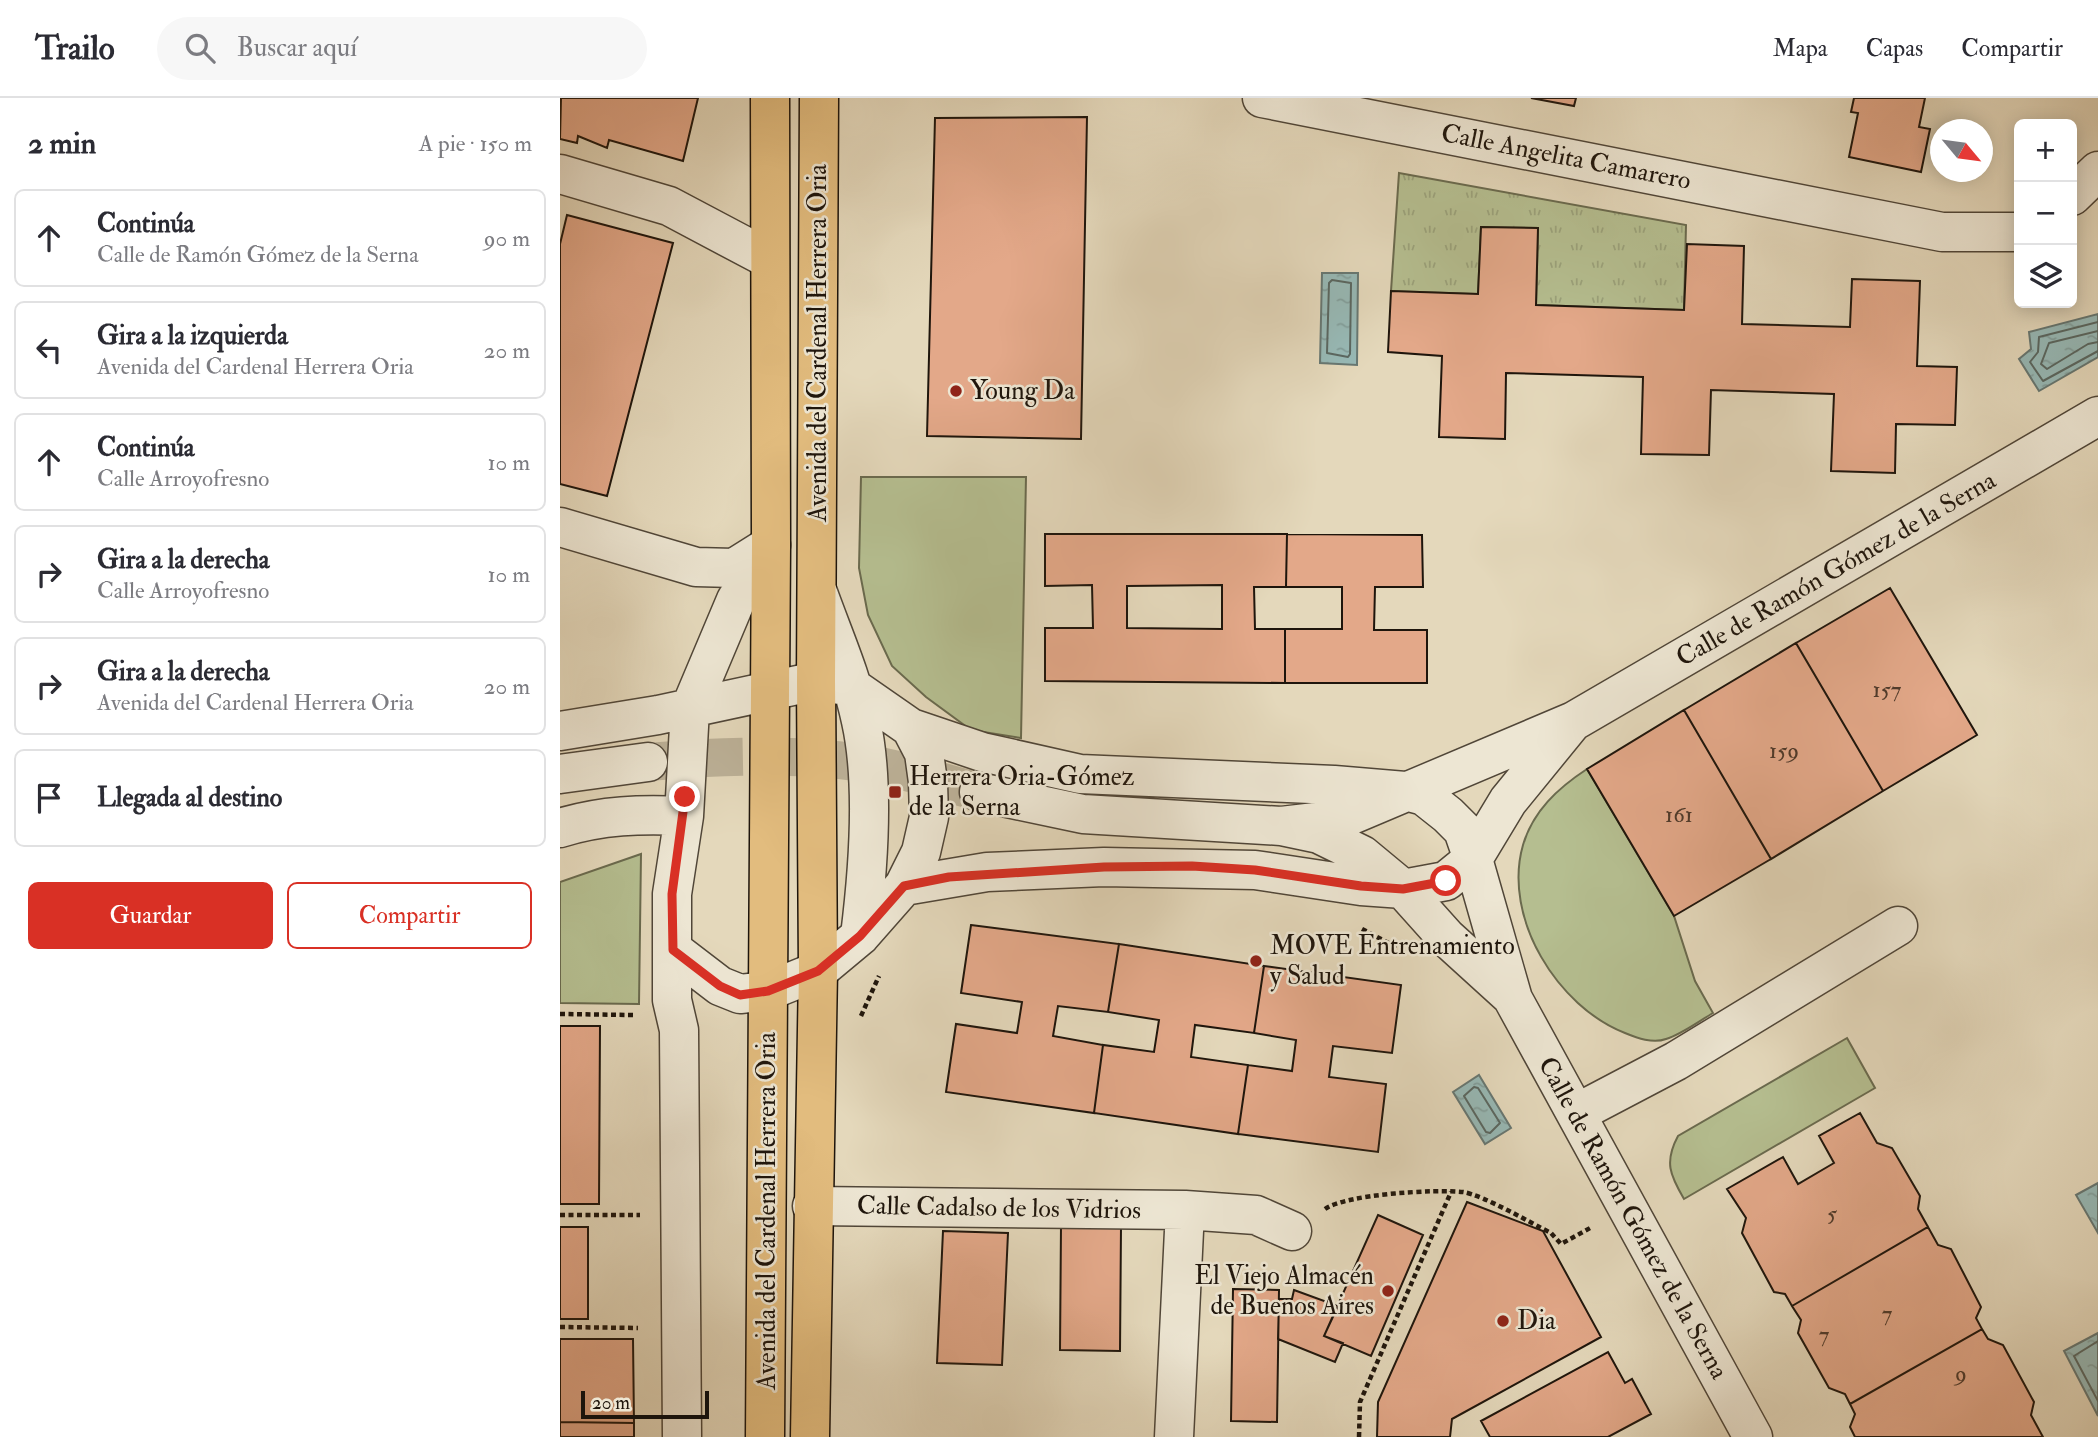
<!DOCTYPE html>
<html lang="es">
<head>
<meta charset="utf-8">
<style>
  body { margin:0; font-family:"IM FELL Double Pica",serif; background:#f7f7f7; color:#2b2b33 }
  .controls { position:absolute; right:21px; top:21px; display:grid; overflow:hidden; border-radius:10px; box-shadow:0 4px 18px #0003 }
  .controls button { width:63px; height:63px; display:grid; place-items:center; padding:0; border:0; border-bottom:2px solid #e1e1e2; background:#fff; color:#2b2b33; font:35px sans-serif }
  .compass { position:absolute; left:1370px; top:21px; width:63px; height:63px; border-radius:50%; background:#fff; box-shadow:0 4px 18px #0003; rotate:119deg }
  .scale { position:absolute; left:21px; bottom:18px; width:128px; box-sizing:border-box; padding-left:7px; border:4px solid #1e150c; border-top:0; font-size:19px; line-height:24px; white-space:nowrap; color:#1e150c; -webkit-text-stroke:5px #ede6d3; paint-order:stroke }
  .stop { position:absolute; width:21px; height:21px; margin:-16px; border:5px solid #d93025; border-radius:50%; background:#fff }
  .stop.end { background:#d93025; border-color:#fff; box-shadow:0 2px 7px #0008 }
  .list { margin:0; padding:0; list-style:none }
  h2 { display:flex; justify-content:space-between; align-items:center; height:91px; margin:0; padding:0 28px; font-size:30px }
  h2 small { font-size:23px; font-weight:400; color:#7c7c81 }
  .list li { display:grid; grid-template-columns:46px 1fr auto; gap:21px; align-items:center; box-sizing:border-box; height:98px; margin:0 14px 14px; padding:0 14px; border:2px solid #e1e1e2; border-radius:10px }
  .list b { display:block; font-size:26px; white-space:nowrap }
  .list p { margin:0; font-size:23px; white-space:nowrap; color:#7c7c81 }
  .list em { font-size:23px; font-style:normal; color:#7c7c81 }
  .actions { display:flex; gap:14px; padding:21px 28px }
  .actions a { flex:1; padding:16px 0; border:2px solid #d93025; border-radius:10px; text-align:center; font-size:24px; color:#d93025 }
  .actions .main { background:#d93025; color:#fff }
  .icon { flex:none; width:38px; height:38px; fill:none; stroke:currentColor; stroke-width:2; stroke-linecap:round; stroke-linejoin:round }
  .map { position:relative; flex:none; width:1538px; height:1339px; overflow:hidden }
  header { display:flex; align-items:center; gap:42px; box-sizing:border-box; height:98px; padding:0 35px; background:#fff; border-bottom:2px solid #e1e1e2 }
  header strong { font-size:33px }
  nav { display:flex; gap:38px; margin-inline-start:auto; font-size:24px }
  .search { width:490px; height:63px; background:#f7f7f7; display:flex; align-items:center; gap:18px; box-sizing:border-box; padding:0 24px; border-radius:38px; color:#7c7c81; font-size:26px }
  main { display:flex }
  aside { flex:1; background:#fff }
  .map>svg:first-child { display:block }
</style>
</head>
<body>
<header>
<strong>Trailo</strong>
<div class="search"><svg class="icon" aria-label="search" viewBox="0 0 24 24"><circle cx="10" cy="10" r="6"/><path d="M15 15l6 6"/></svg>Buscar aquí</div>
<nav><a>Mapa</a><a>Capas</a><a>Compartir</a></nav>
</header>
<main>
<aside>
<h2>2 min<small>A pie · 150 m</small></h2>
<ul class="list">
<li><svg class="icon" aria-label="ahead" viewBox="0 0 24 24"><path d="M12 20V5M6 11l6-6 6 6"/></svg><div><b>Continúa</b><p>Calle de Ramón Gómez de la Serna</p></div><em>90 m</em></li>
<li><svg class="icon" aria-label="left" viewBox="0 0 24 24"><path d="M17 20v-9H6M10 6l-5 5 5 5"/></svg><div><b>Gira a la izquierda</b><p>Avenida del Cardenal Herrera Oria</p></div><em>20 m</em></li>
<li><svg class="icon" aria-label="ahead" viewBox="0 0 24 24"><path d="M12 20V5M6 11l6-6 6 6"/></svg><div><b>Continúa</b><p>Calle Arroyofresno</p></div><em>10 m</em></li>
<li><svg class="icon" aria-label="right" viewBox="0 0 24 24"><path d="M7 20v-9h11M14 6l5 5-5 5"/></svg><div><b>Gira a la derecha</b><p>Calle Arroyofresno</p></div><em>10 m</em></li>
<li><svg class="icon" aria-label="right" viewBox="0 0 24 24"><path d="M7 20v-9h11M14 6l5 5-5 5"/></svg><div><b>Gira a la derecha</b><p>Avenida del Cardenal Herrera Oria</p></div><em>20 m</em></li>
<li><svg class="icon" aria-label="arrive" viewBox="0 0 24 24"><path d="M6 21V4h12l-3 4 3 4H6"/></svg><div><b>Llegada al destino</b></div></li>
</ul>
<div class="actions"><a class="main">Guardar</a><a>Compartir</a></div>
</aside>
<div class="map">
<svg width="1538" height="1339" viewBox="0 0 1538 1339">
  <defs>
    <pattern id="grass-tufts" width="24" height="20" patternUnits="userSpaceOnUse" patternTransform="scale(1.75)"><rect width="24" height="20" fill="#b5be90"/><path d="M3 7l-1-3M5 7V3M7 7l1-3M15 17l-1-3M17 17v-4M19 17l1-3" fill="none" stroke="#9ba27b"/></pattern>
    <pattern id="water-ripples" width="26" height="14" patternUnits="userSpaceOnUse" patternTransform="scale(1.75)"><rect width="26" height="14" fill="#97b9b6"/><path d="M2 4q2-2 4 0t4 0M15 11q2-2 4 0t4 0" fill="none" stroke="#829e9b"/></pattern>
  </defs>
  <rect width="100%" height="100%" fill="#e4d8bb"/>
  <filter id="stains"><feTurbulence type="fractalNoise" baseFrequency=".00286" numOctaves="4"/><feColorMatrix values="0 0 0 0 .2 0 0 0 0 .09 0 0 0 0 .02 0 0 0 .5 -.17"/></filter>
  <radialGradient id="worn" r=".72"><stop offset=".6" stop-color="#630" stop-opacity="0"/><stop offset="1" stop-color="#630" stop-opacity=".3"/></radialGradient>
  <!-- grass -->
  <path fill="url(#grass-tufts)" stroke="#6a6a4e" stroke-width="2" d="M 839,75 L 1126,127 L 1124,212 L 976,207 L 978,130 L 921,129 L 918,196 L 831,193 Z"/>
  <!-- garden -->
  <path fill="#b5be90" stroke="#6a6a4e" stroke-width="2" d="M 301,379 L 466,379 L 461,640 L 411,632 L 366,599 L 332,568 L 308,517 L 299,470 Z
    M 1027,671 L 1114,818 L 1135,883 L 1153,915 C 1139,923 1122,936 1106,941 C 1093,946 1077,940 1065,935 C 998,909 942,820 963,747 C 973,713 998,690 1027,671 Z
    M 81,756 L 79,906 L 0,905 L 0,784 Z
    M 1287,940 L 1315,990 L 1124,1101 C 1110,1077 1104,1064 1118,1038 Z"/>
  <!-- water -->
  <path fill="url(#water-ripples)" stroke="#677772" stroke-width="2" d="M 762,175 L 798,175 L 797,267 L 760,265 Z
    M 1538,216 L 1538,259 L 1479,293 L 1459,261 L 1471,251 L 1469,234 Z
    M 919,977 L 951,1030 L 925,1046 L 893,994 Z
    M 1538,1085 L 1538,1135 L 1516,1097 Z
    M 1538,1235 L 1538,1318 L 1504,1253 Z"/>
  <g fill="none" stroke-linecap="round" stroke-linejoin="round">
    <!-- shore -->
    <path stroke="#5a6761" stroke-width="2" d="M 772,182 L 791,185 L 790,256 L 788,259 L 767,255 L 769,185 Z
      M 1538,224 L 1479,239 L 1478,254 L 1470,264 L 1483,283 L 1538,253
      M 1538,233 L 1489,245 L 1481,266 L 1487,271 L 1528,246 L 1538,244
      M 914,989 L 918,990 L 940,1025 L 930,1035 L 926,1034 L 904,998 Z
      M 1538,1243 L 1514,1258 L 1538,1303"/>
  </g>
  <!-- building -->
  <path fill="#e3a889" stroke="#1e150c" stroke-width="2" fill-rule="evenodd" d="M 1,0 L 138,0 L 123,63 L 49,42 L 47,50 L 18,38 L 17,45 L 0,41 Z
    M 971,0 L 1016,0 L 1014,8 Z
    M 1294,0 L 1365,0 L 1359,29 L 1370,31 L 1361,74 L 1289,59 L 1298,15 L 1291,14 Z
    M 527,19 L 521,341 L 367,338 L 375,20 Z
    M 7,117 L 113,145 L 47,398 L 0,386 L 0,146 Z
    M 921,129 L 978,130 L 976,207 L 1124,212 L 1127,146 L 1184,148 L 1182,226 L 1290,229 L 1292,181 L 1360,183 L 1357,268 L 1397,269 L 1395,327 L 1336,326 L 1335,375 L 1271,373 L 1274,296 L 1151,292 L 1149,357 L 1081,356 L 1083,279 L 946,275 L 945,341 L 879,339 L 882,258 L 828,254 L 831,193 L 918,196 Z
    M 485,436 L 727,436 L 726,489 L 694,489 L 695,531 L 725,531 L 725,585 L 485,583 L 485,530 L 533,530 L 532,487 L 485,488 ZM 662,487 L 662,531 L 567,530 L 567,488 Z
    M 727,436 L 862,437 L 863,489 L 815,489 L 814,532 L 867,532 L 867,585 L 725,585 L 725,531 L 782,531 L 782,489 L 726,489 Z
    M 1330,490 L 1417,637 L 1323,693 L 1236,545 Z
    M 1236,545 L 1323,693 L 1211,761 L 1124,612 Z
    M 1124,612 L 1211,761 L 1114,818 L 1027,671 Z
    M 411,827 L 559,846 L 548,914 L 498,908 L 493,938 L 543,947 L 534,1015 L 386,994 L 396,926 L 457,935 L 462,904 L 401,895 Z
    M 559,846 L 704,868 L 694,935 L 635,927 L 631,959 L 688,967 L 678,1036 L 534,1015 L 543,947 L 594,954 L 599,922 L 548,914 Z
    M 704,868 L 841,887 L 832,955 L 773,948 L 769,979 L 826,986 L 818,1054 L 678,1036 L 688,967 L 732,973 L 736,942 L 694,935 Z
    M 0,928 L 40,928 L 39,1106 L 0,1106 Z
    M 1300,1015 L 1317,1045 L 1332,1050 L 1360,1098 L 1358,1111 L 1368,1129 L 1232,1208 L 1225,1196 L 1214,1194 L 1182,1135 L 1186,1120 L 1167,1091 L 1223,1059 L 1238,1086 L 1274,1065 L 1259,1038 Z
    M 907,1104 L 983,1133 L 1041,1239 L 892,1321 L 890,1339 L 817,1339 L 818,1304 Z
    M 818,1117 L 863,1137 L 811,1258 L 764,1238 Z
    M 501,1127 L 561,1128 L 560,1253 L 500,1252 Z
    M 0,1129 L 28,1129 L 28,1221 L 0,1221 Z
    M 1368,1129 L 1378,1147 L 1391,1151 L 1421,1209 L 1416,1220 L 1422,1231 L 1290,1306 L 1285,1296 L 1269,1290 L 1238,1235 L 1241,1222 L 1232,1208 Z
    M 383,1133 L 448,1135 L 442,1267 L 377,1265 Z
    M 673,1191 L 719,1192 L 717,1324 L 671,1323 Z
    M 734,1192 L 778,1208 L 764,1238 L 783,1245 L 775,1264 L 718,1241 L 719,1201 L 732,1201 Z
    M 1422,1231 L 1428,1241 L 1443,1247 L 1474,1304 L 1471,1317 L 1483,1339 L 1295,1339 L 1290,1329 L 1295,1316 L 1290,1306 Z
    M 0,1241 L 73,1241 L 74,1325 L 0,1324 Z
    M 1048,1254 L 1065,1285 L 1072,1281 L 1091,1316 L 1048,1339 L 930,1339 L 921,1323 Z
    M 0,1324 L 74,1325 L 74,1339 L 0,1339 Z"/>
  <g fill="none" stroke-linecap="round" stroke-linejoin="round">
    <!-- minor-tunnel -->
    <path stroke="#bcb198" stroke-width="38" stroke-dasharray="38 19" stroke-linecap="butt" d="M 88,664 C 160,658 231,655 303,665 C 342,671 381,684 419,694"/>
    <defs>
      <path id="minor" d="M 702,0 L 1382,134 L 1459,134
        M 0,76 L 109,108 L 209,161
        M 1512,98 L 1538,73
        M 0,429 L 136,469 L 174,470 L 209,448
        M 258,495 C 273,537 292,579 301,623 C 315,686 308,774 300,838
        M 351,630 L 422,654 L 520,676 L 774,687 L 845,693 L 864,698 L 888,717 L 903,732 L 913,761 L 953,901 L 1193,1339
        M 0,633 L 98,617 L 256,583 L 292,589 L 351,630 L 364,655 L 368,684 L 369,719 L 361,754 L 344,788 L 300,838 L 258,873 L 208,893 L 180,896 L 160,888 L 113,852
        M 0,676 L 88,664
        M 419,694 L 523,716 L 721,728 L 759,736 L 802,757 L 843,791 L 886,839 L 952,899
        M 721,728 L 782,721 L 1014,623 L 1538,318
        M 0,730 C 42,717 81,716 124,718
        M 344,788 L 427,774 L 544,769 L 695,772 L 801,788 L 843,791 L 886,783 L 913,761 L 948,703 L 1010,627
        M 1017,1015 L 1116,963 L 1338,828
        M 252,1108 L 625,1112 L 696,1117 L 732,1133
        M 122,1339 L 119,932 L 112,902 L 112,796 L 124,718 L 130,611 L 176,502 L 211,447
        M 614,1339 L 625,1112"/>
      <path id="major" d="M 205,1339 L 211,447 L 210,0
        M 250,1339 L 258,873 L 256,583 L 259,0"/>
    </defs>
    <!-- minor casing -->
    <use href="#minor" stroke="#504638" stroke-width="41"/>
    <!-- major casing -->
    <use href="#major" stroke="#1e150c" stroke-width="41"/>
    <!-- path -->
    <path stroke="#1e150c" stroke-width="4.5" stroke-dasharray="5 3.5" stroke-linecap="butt" d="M 802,831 L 838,850
      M 0,916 L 73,917
      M 301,918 L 319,878
      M 765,1111 C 786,1096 876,1091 903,1094 C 923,1097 971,1125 991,1135 L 1001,1146 L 1032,1129
      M 0,1117 L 80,1117
      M 0,1229 L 78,1230
      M 799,1339 L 800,1304 L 891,1094"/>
    <!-- minor -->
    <use href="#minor" stroke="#ede6d3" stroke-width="38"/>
    <!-- major -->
    <use href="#major" stroke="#e2bc7e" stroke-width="38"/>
  </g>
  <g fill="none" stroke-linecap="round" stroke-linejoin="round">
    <!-- route -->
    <path stroke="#d93025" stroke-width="9" d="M 125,699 L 112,796 L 113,852 L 160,888 L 180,897 L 208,893 L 258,873 L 300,838 L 344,788 L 389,779 L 544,769 L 632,768 L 695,772 L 801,788 L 843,791 L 886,783"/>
  </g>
  <!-- markers -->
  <g fill="#8f2418" stroke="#ede6d3" stroke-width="2.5">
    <circle cx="396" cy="293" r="7"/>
    <rect x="328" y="687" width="14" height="14" rx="3.5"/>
    <circle cx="696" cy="863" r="7"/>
    <circle cx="828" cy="1193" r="7"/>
    <circle cx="943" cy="1223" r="7"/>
  </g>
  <g text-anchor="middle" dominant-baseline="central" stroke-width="5" stroke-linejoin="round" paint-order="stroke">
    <!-- number labels -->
    <g font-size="23" fill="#4f3a2b">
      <text x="1327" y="591">157</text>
      <text x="1224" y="652">159</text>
      <text x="1119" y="716">161</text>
      <text x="1272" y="1115">5</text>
      <text x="1327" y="1215">7</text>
      <text x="1264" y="1236">7</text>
      <text x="1401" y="1275">9</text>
    </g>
    <!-- street labels -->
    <g font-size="26" fill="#1e150c" stroke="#ede6d3">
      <text transform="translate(1006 59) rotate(11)">Calle Angelita Camarero</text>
      <text transform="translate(258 245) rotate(-90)">Avenida del Cardenal Herrera Oria</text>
      <text transform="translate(1276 471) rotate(-30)">Calle de Ramón Gómez de la Serna</text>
      <text transform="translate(439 1110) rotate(1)">Calle Cadalso de los Vidrios</text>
      <text transform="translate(207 1113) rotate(-90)">Avenida del Cardenal Herrera Oria</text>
      <text transform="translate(1073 1120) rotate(61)">Calle de Ramón Gómez de la Serna</text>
    </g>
    <!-- poi labels -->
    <g font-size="26" fill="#1e150c" stroke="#ede6d3" text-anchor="start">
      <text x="410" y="293">Young Da</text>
      <text x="349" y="679">Herrera Oria-Gómez<tspan x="349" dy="30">de la Serna</tspan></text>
      <text x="710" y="848">MOVE Entrenamiento<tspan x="710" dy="30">y Salud</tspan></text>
      <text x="814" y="1178" text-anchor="end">El Viejo Almacén<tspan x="814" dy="30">de Buenos Aires</tspan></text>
      <text x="957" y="1223">Dia</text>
    </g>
  </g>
  <rect width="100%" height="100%" filter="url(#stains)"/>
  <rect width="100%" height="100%" fill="url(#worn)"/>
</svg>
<div class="controls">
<button>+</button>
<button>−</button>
<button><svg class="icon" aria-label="layers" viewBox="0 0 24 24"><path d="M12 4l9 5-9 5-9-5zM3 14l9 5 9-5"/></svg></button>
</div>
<svg class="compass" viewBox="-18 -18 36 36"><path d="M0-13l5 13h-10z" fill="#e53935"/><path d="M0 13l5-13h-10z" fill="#7c7c81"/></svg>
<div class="scale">20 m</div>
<div class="stop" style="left:886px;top:783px"></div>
<div class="stop end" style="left:125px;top:699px"></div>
</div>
</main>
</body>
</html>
